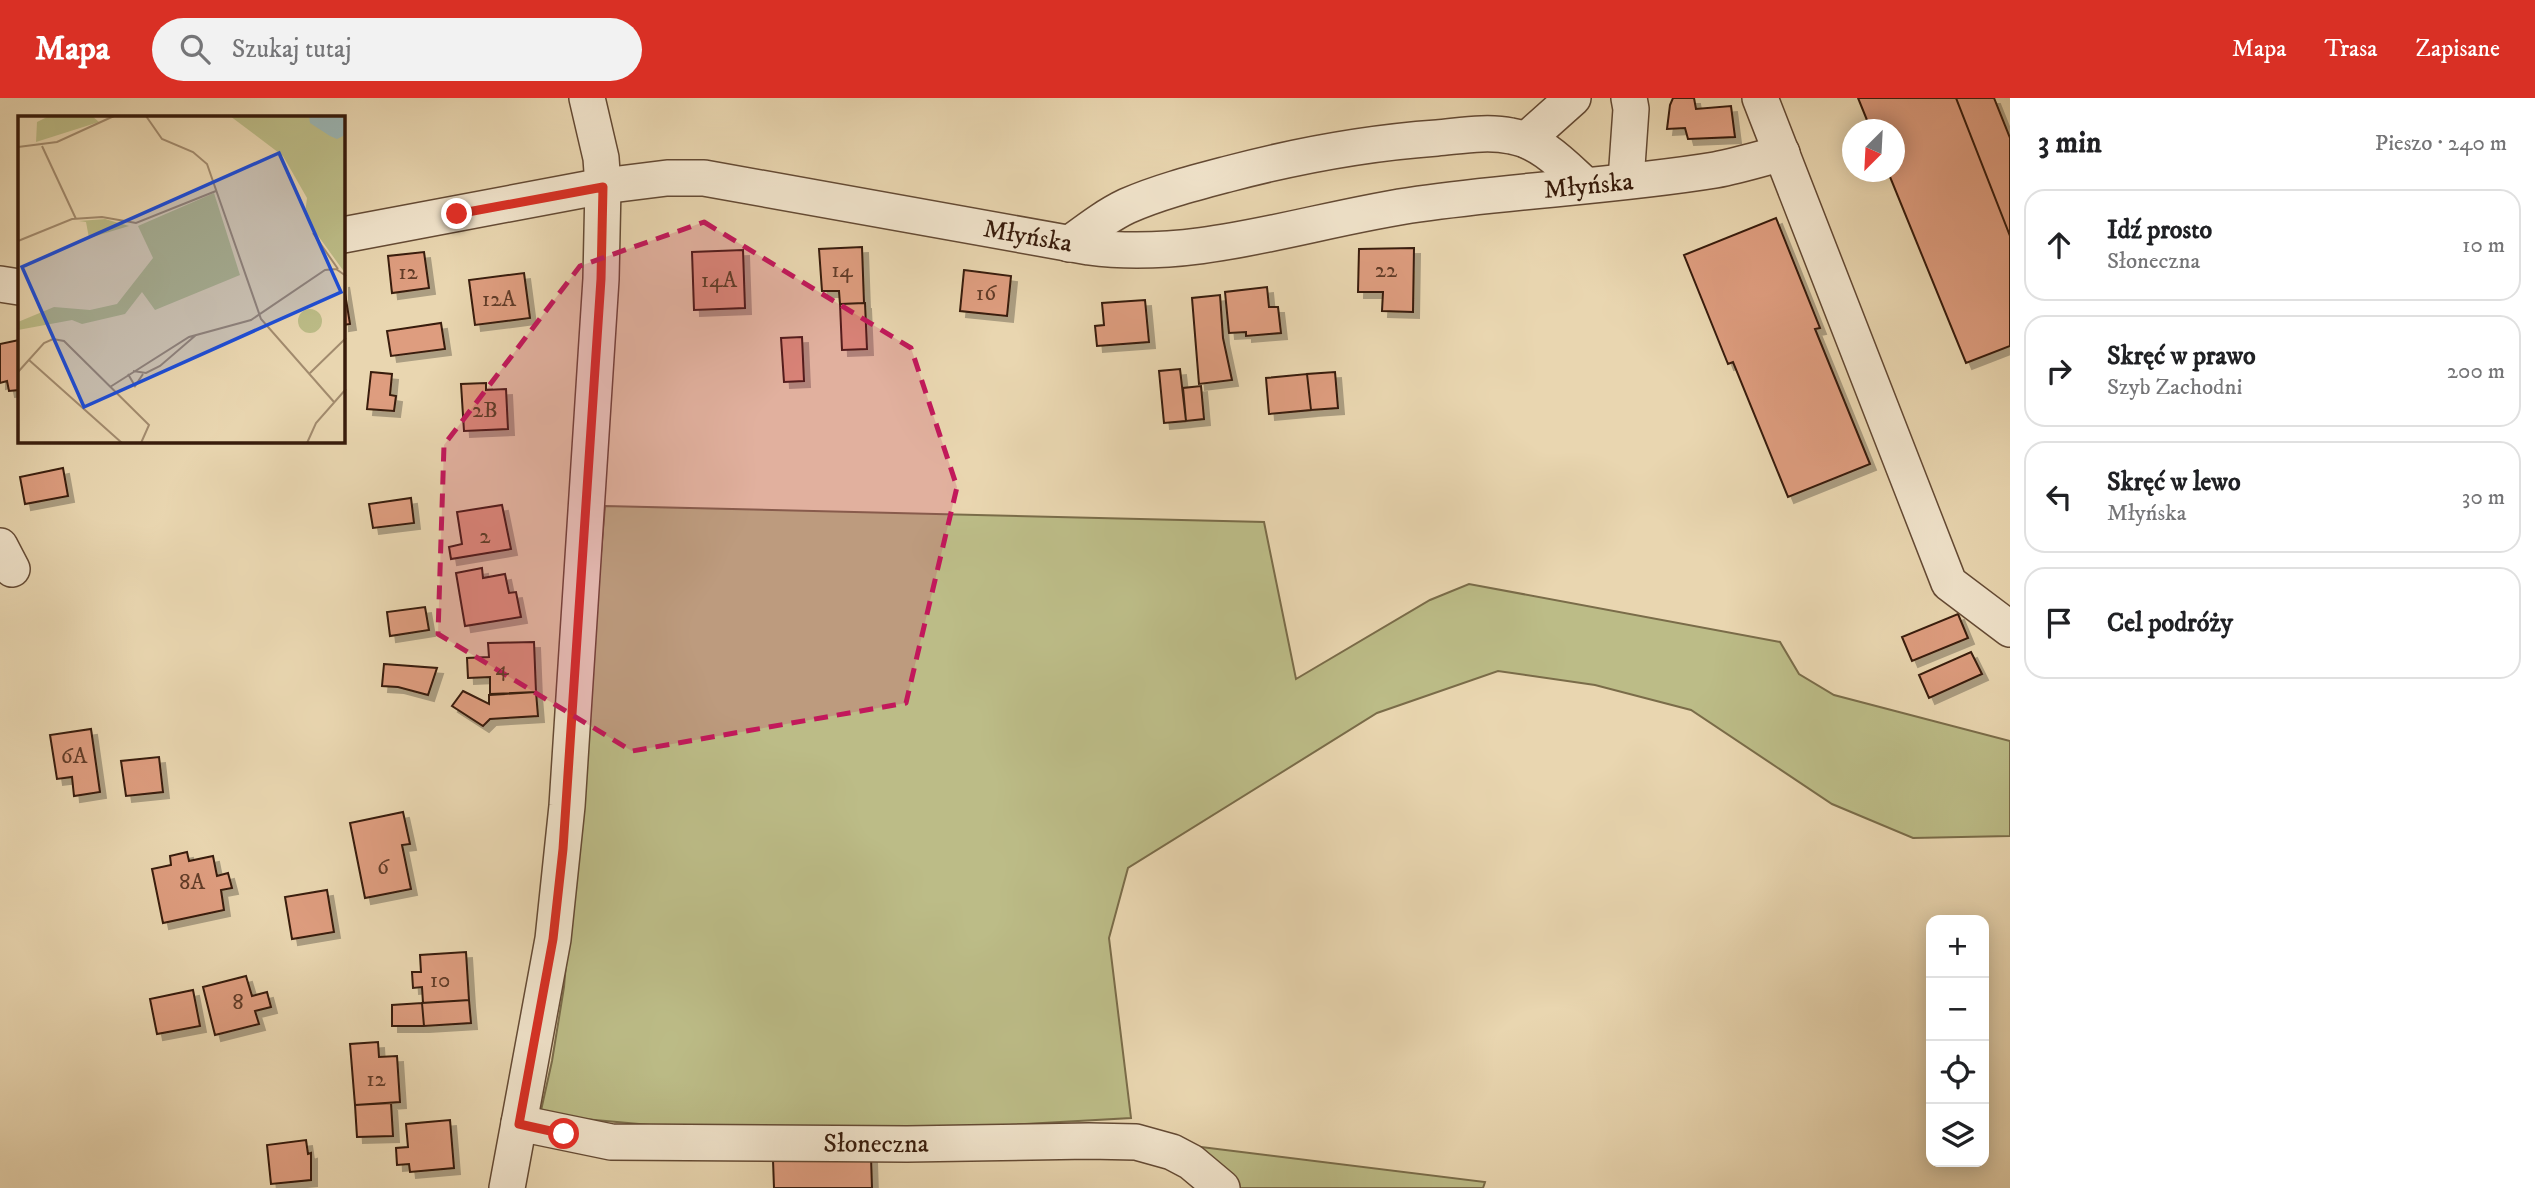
<!DOCTYPE html>
<html lang="pl">
<head>
<meta charset="utf-8">
<style>
  body { margin:0; font-family:"IM FELL DW Pica",serif; background:#f2f2f2; color:#202124 }
  .controls { position:absolute; right:21px; bottom:21px; display:grid; overflow:hidden; border-radius:14px; box-shadow:0 4px 18px #0003 }
  .controls button { width:63px; height:63px; display:grid; place-items:center; padding:0; border:0; border-bottom:2px solid #e0e0e0; background:#fff; color:#202124; font:35px sans-serif }
  .compass { position:absolute; left:1842px; top:21px; width:63px; height:63px; border-radius:50%; background:#fff; box-shadow:0 4px 18px #0003; rotate:204deg }
  .stop { position:absolute; width:21px; height:21px; margin:-16px; border:5px solid #d93025; border-radius:50%; background:#fff }
  .stop.end { background:#d93025; border-color:#fff; box-shadow:0 2px 7px #0008 }
  .list { margin:0; padding:0; list-style:none }
  h2 { display:flex; justify-content:space-between; align-items:center; height:91px; margin:0; padding:0 28px; font-size:30px }
  h2 small { font-size:23px; font-weight:400; color:#757577 }
  .list li { display:grid; grid-template-columns:46px 1fr auto; gap:21px; align-items:center; box-sizing:border-box; height:112px; margin:0 14px 14px; padding:0 14px; border:2px solid #e0e0e0; border-radius:21px }
  .list b { display:block; font-size:26px; white-space:nowrap }
  .list p { margin:0; font-size:23px; white-space:nowrap; color:#757577 }
  .list em { font-size:23px; font-style:normal; color:#757577 }
  .icon { flex:none; width:38px; height:38px; fill:none; stroke:currentColor; stroke-width:2; stroke-linecap:round; stroke-linejoin:round }
  .map { position:relative; flex:none; width:2010px; height:1090px; overflow:hidden }
  header { display:flex; align-items:center; gap:42px; box-sizing:border-box; height:98px; padding:0 35px; background:#d93025; color:#fff }
  header strong { font-size:33px }
  nav { display:flex; gap:38px; margin-inline-start:auto; font-size:24px }
  .search { width:490px; height:63px; background:#f2f2f2; display:flex; align-items:center; gap:18px; box-sizing:border-box; padding:0 24px; border-radius:38px; color:#757577; font-size:26px }
  main { display:flex }
  aside { flex:1; background:#fff }
  .map>svg:first-child { display:block }
</style>
</head>
<body>
<header>
<strong>Mapa</strong>
<div class="search"><svg class="icon" aria-label="search" viewBox="0 0 24 24"><circle cx="10" cy="10" r="6"/><path d="M15 15l6 6"/></svg>Szukaj tutaj</div>
<nav><a>Mapa</a><a>Trasa</a><a>Zapisane</a></nav>
</header>
<main>
<div class="map">
<svg width="2010" height="1090" viewBox="0 0 2010 1090">
  <defs>
    <filter id="shadow"><feDropShadow dx="6" dy="6" stdDeviation="0" flood-color="#0004"/></filter>
  </defs>
  <rect width="100%" height="100%" fill="#e9d6b0"/>
  <filter id="stains"><feTurbulence type="fractalNoise" baseFrequency=".00286" numOctaves="4"/><feColorMatrix values="0 0 0 0 .2 0 0 0 0 .09 0 0 0 0 .02 0 0 0 .5 -.17"/></filter>
  <radialGradient id="worn" r=".72"><stop offset=".6" stop-color="#630" stop-opacity="0"/><stop offset="1" stop-color="#630" stop-opacity=".3"/></radialGradient>
  <!-- green -->
  <path fill="#bcbc87" stroke="#7a6c49" stroke-width="2" d="M 605,408 L 1264,424 L 1296,581 L 1430,502 L 1469,486 L 1780,544 L 1799,576 L 1834,597 L 2010,643 L 2010,738 L 1913,740 L 1832,706 L 1691,612 L 1595,587 L 1498,573 L 1377,615 L 1128,770 L 1109,840 L 1131,1020 L 974,1029 L 683,1030 L 540,1017 L 552,963 L 564,889 Z
    M 1193,1048 L 1485,1084 L 1483,1090 L 1234,1090 Z"/>
  <!-- building -->
  <path fill="#de9d7f" stroke="#371b0b" stroke-width="2" filter="url(#shadow)" d="M 1673,0 L 1694,0 L 1696,11 L 1731,8 L 1735,39 L 1688,41 L 1685,30 L 1667,31 L 1670,7 Z
    M 1858,0 L 1956,0 L 2010,138 L 2010,248 L 1966,265 L 1888,74 L 1895,74 L 1895,32 L 1871,32 Z
    M 1956,0 L 1994,0 L 2010,40 L 2010,138 Z
    M 1776,120 L 1820,230 L 1815,231 L 1870,366 L 1788,399 L 1733,264 L 1728,266 L 1684,157 Z
    M 862,149 L 864,205 L 840,206 L 839,193 L 822,193 L 819,151 Z
    M 1414,150 L 1413,214 L 1382,213 L 1383,194 L 1358,194 L 1359,151 Z
    M 743,152 L 745,210 L 694,212 L 692,154 Z
    M 424,154 L 429,190 L 392,195 L 388,158 Z
    M 964,172 L 1011,178 L 1007,218 L 960,213 Z
    M 524,175 L 530,220 L 475,227 L 469,182 Z
    M 343,183 L 350,226 L 343,227 Z
    M 1267,189 L 1269,209 L 1278,209 L 1281,235 L 1246,238 L 1246,234 L 1229,235 L 1225,194 Z
    M 1220,197 L 1223,240 L 1232,282 L 1199,286 L 1192,200 Z
    M 1145,202 L 1149,244 L 1097,248 L 1095,228 L 1104,227 L 1102,205 Z
    M 865,205 L 867,251 L 842,252 L 840,206 Z
    M 441,225 L 445,251 L 391,258 L 387,233 Z
    M 802,239 L 804,283 L 784,284 L 781,240 Z
    M 19,242 L 19,292 L 9,293 L 7,283 L 0,285 L 0,246 Z
    M 1180,271 L 1186,323 L 1164,325 L 1159,273 Z
    M 371,274 L 392,276 L 390,297 L 396,298 L 394,313 L 367,311 Z
    M 1335,274 L 1338,310 L 1311,312 L 1307,276 Z
    M 1307,276 L 1311,312 L 1269,316 L 1266,280 Z
    M 486,285 L 486,292 L 506,291 L 508,331 L 464,333 L 461,286 Z
    M 1201,288 L 1204,321 L 1186,323 L 1183,290 Z
    M 63,370 L 68,398 L 25,406 L 20,379 Z
    M 411,400 L 414,425 L 373,430 L 369,406 Z
    M 502,407 L 511,451 L 451,461 L 449,449 L 462,446 L 457,414 Z
    M 482,470 L 483,480 L 505,476 L 509,495 L 516,494 L 521,519 L 465,528 L 456,475 Z
    M 425,509 L 429,532 L 390,538 L 387,514 Z
    M 1958,516 L 1968,540 L 1912,563 L 1902,539 Z
    M 534,544 L 536,594 L 490,596 L 490,579 L 468,580 L 467,560 L 489,559 L 488,545 Z
    M 1971,554 L 1982,576 L 1929,600 L 1919,577 Z
    M 384,566 L 437,570 L 428,597 L 398,589 L 382,588 Z
    M 463,593 L 489,606 L 489,597 L 536,594 L 538,618 L 490,621 L 483,628 L 452,608 Z
    M 91,631 L 100,694 L 74,698 L 72,679 L 57,681 L 50,637 Z
    M 159,659 L 163,694 L 126,698 L 121,663 Z
    M 403,714 L 410,746 L 402,747 L 411,791 L 365,800 L 350,725 Z
    M 187,754 L 189,763 L 213,758 L 217,778 L 228,775 L 232,790 L 221,792 L 224,812 L 163,825 L 152,771 L 171,767 L 170,758 Z
    M 327,792 L 334,834 L 292,841 L 285,799 Z
    M 466,854 L 469,902 L 423,905 L 422,889 L 413,890 L 412,874 L 421,874 L 420,857 Z
    M 246,878 L 252,898 L 267,894 L 271,909 L 255,913 L 259,926 L 215,937 L 203,889 Z
    M 193,892 L 200,928 L 157,936 L 150,901 Z
    M 469,902 L 471,925 L 424,928 L 422,905 Z
    M 422,905 L 424,928 L 392,928 L 392,907 Z
    M 378,944 L 379,959 L 397,958 L 400,1004 L 355,1007 L 350,946 Z
    M 391,1005 L 393,1038 L 357,1039 L 355,1007 Z
    M 450,1022 L 454,1070 L 410,1074 L 409,1066 L 397,1067 L 396,1050 L 408,1049 L 406,1026 Z
    M 306,1042 L 308,1056 L 311,1055 L 311,1082 L 271,1086 L 267,1047 Z
    M 871,1059 L 872,1090 L 774,1090 L 773,1062 Z"/>
  <g fill="none" stroke-linecap="round" stroke-linejoin="round">
    <defs>
      <g id="minor">
        <path d="M 1760,0 L 1949,485 L 2010,531"/>
        <path d="M 1526,42 L 1573,0"/>
        <path d="M 1626,82 L 1631,11 L 1629,0"/>
        <path id="s1" d="M 343,137 L 603,88 L 667,80 L 704,80 L 1089,149 C 1199,164 1311,121 1419,106 C 1517,92 1617,88 1715,72 C 1737,68 1760,61 1782,55"/>
        <path d="M 1069,146 C 1088,132 1106,118 1127,108 C 1159,94 1194,85 1228,76 C 1296,58 1366,45 1437,40 C 1460,38 1487,33 1511,38 C 1541,43 1563,67 1585,87"/>
        <path d="M 0,186 L 19,189"/>
        <path d="M 0,448 L 12,471"/>
        <path id="s2" d="M 519,1025 L 611,1044 L 907,1046 L 1089,1043 L 1136,1044 L 1172,1054 L 1191,1064 L 1222,1090"/>
        <path d="M 507,1090 L 553,841 L 567,708 L 601,181 L 603,88 L 601,60 L 587,0"/>
      </g>
    </defs>
    <!-- minor casing -->
    <use href="#minor" stroke="#644a34" stroke-width="38"/>
    <!-- minor -->
    <use href="#minor" stroke="#f1e4cc" stroke-width="35"/>
  </g>
  <g fill="none" stroke-linecap="round" stroke-linejoin="round">
    <!-- route -->
    <path stroke="#d93025" stroke-width="9" d="M 457,116 L 603,89 L 601,181 L 563,751 L 553,841 L 519,1026 L 564,1036"/>
  </g>
  <!-- marked area -->
  <path fill="#c2185b" fill-opacity="0.2" stroke="#c2185b" stroke-width="5" stroke-dasharray="14 9" stroke-linejoin="round" d="M 704,124 L 911,250 L 957,389 L 906,605 L 632,653 L 438,536 L 444,347 L 580,168 Z"/>
  <g text-anchor="middle" dominant-baseline="central" stroke-width="7" stroke-linejoin="round" paint-order="stroke">
    <!-- number labels -->
    <g font-size="23" fill="#613c28">
      <text x="842" y="172">14</text>
      <text x="1386" y="172">22</text>
      <text x="408" y="174">12</text>
      <text x="719" y="182">14A</text>
      <text x="986" y="195">16</text>
      <text x="499" y="201">12A</text>
      <text x="485" y="312">2B</text>
      <text x="485" y="438">2</text>
      <text x="502" y="570">4</text>
      <text x="74" y="658">6A</text>
      <text x="383" y="769">6</text>
      <text x="192" y="784">8A</text>
      <text x="440" y="882">10</text>
      <text x="238" y="904">8</text>
      <text x="376" y="981">12</text>
    </g>
    <!-- street labels -->
    <g font-size="26" fill="#371b0b" stroke="#f1e4cc">
      <text stroke="none"><textPath href="#s1" startOffset="1262">Młyńska</textPath></text>
      <text stroke="none"><textPath href="#s1" startOffset="695">Młyńska</textPath></text>
      <text stroke="none"><textPath href="#s2" startOffset="359">Słoneczna</textPath></text>
    </g>
  </g>
  <!-- overview -->
  <g transform="translate(18 18)">
    <rect width="327" height="327" fill="#e9d6b0"/>
    <path d="M 31,0 L 74,0 L 81,6 L 18,26 L 19,6 ZM 212,0 L 327,0 L 327,157 L 293,110 L 287,97 L 289,82 L 265,40 ZM 196,77 L 222,159 L 137,194 L 124,176 L 107,198 L 64,208 L 54,204 L 0,214 L 0,206 L 36,191 L 72,194 L 99,188 L 135,142 L 120,110 ZM 87,103 L 111,110 L 71,122 L 68,106 L 61,105 ZM280 205a12 12 0 1 1 24 0a12 12 0 1 1-24 0Z" fill="#bcbc87"/>
    <path d="M 291,0 L 327,0 L 327,19 L 319,23 L 312,20 L 292,7 Z" fill="#9bb7b5"/>
    <path fill="none" stroke="#a28b6e" stroke-width="2" d="M 128,0 L 144,23 L 175,36 L 189,48 L 243,203 L 316,286M 24,30 L 58,103M 0,31 L 39,26 L 96,0M 295,117 L 320,153M 0,125 L 54,103 L 84,101 L 118,107 L 198,75M 11,244 L 104,327M 115,255 L 128,257 L 142,250 L 178,219M 0,256 L 26,227 L 35,223 L 46,225 L 131,309 L 123,327M 292,257 L 328,222M 110,258 L 117,270 L 125,258M 92,271 L 171,221 L 233,204 L 307,154 L 318,153 L 328,160M 289,327 L 298,307 L 328,273"/>
    <path fill="#1d4ed8" fill-opacity="0.15" stroke="#1d4ed8" stroke-width="3.5" d="M 261,37 L 323,176 L 66,291 L 4,151 Z"/>
    <rect width="327" height="327" fill="none" stroke="#371b0b" stroke-width="3.5"/>
  </g>
  <rect width="100%" height="100%" filter="url(#stains)"/>
  <rect width="100%" height="100%" fill="url(#worn)"/>
</svg>
<div class="controls">
<button>+</button>
<button>−</button>
<button><svg class="icon" aria-label="locate" viewBox="0 0 24 24"><circle cx="12" cy="12" r="6"/><path d="M12 2v4M12 18v4M2 12h4M18 12h4"/></svg></button>
<button><svg class="icon" aria-label="layers" viewBox="0 0 24 24"><path d="M12 4l9 5-9 5-9-5zM3 14l9 5 9-5"/></svg></button>
</div>
<svg class="compass" viewBox="-18 -18 36 36"><path d="M0-13l5 13h-10z" fill="#e53935"/><path d="M0 13l5-13h-10z" fill="#757577"/></svg>
<div class="stop" style="left:564px;top:1036px"></div>
<div class="stop end" style="left:457px;top:116px"></div>
</div>
<aside>
<h2>3 min<small>Pieszo · 240 m</small></h2>
<ul class="list">
<li><svg class="icon" aria-label="ahead" viewBox="0 0 24 24"><path d="M12 20V5M6 11l6-6 6 6"/></svg><div><b>Idź prosto</b><p>Słoneczna</p></div><em>10 m</em></li>
<li><svg class="icon" aria-label="right" viewBox="0 0 24 24"><path d="M7 20v-9h11M14 6l5 5-5 5"/></svg><div><b>Skręć w prawo</b><p>Szyb Zachodni</p></div><em>200 m</em></li>
<li><svg class="icon" aria-label="left" viewBox="0 0 24 24"><path d="M17 20v-9H6M10 6l-5 5 5 5"/></svg><div><b>Skręć w lewo</b><p>Młyńska</p></div><em>30 m</em></li>
<li><svg class="icon" aria-label="arrive" viewBox="0 0 24 24"><path d="M6 21V4h12l-3 4 3 4H6"/></svg><div><b>Cel podróży</b></div></li>
</ul>
</aside>
</main>
</body>
</html>
